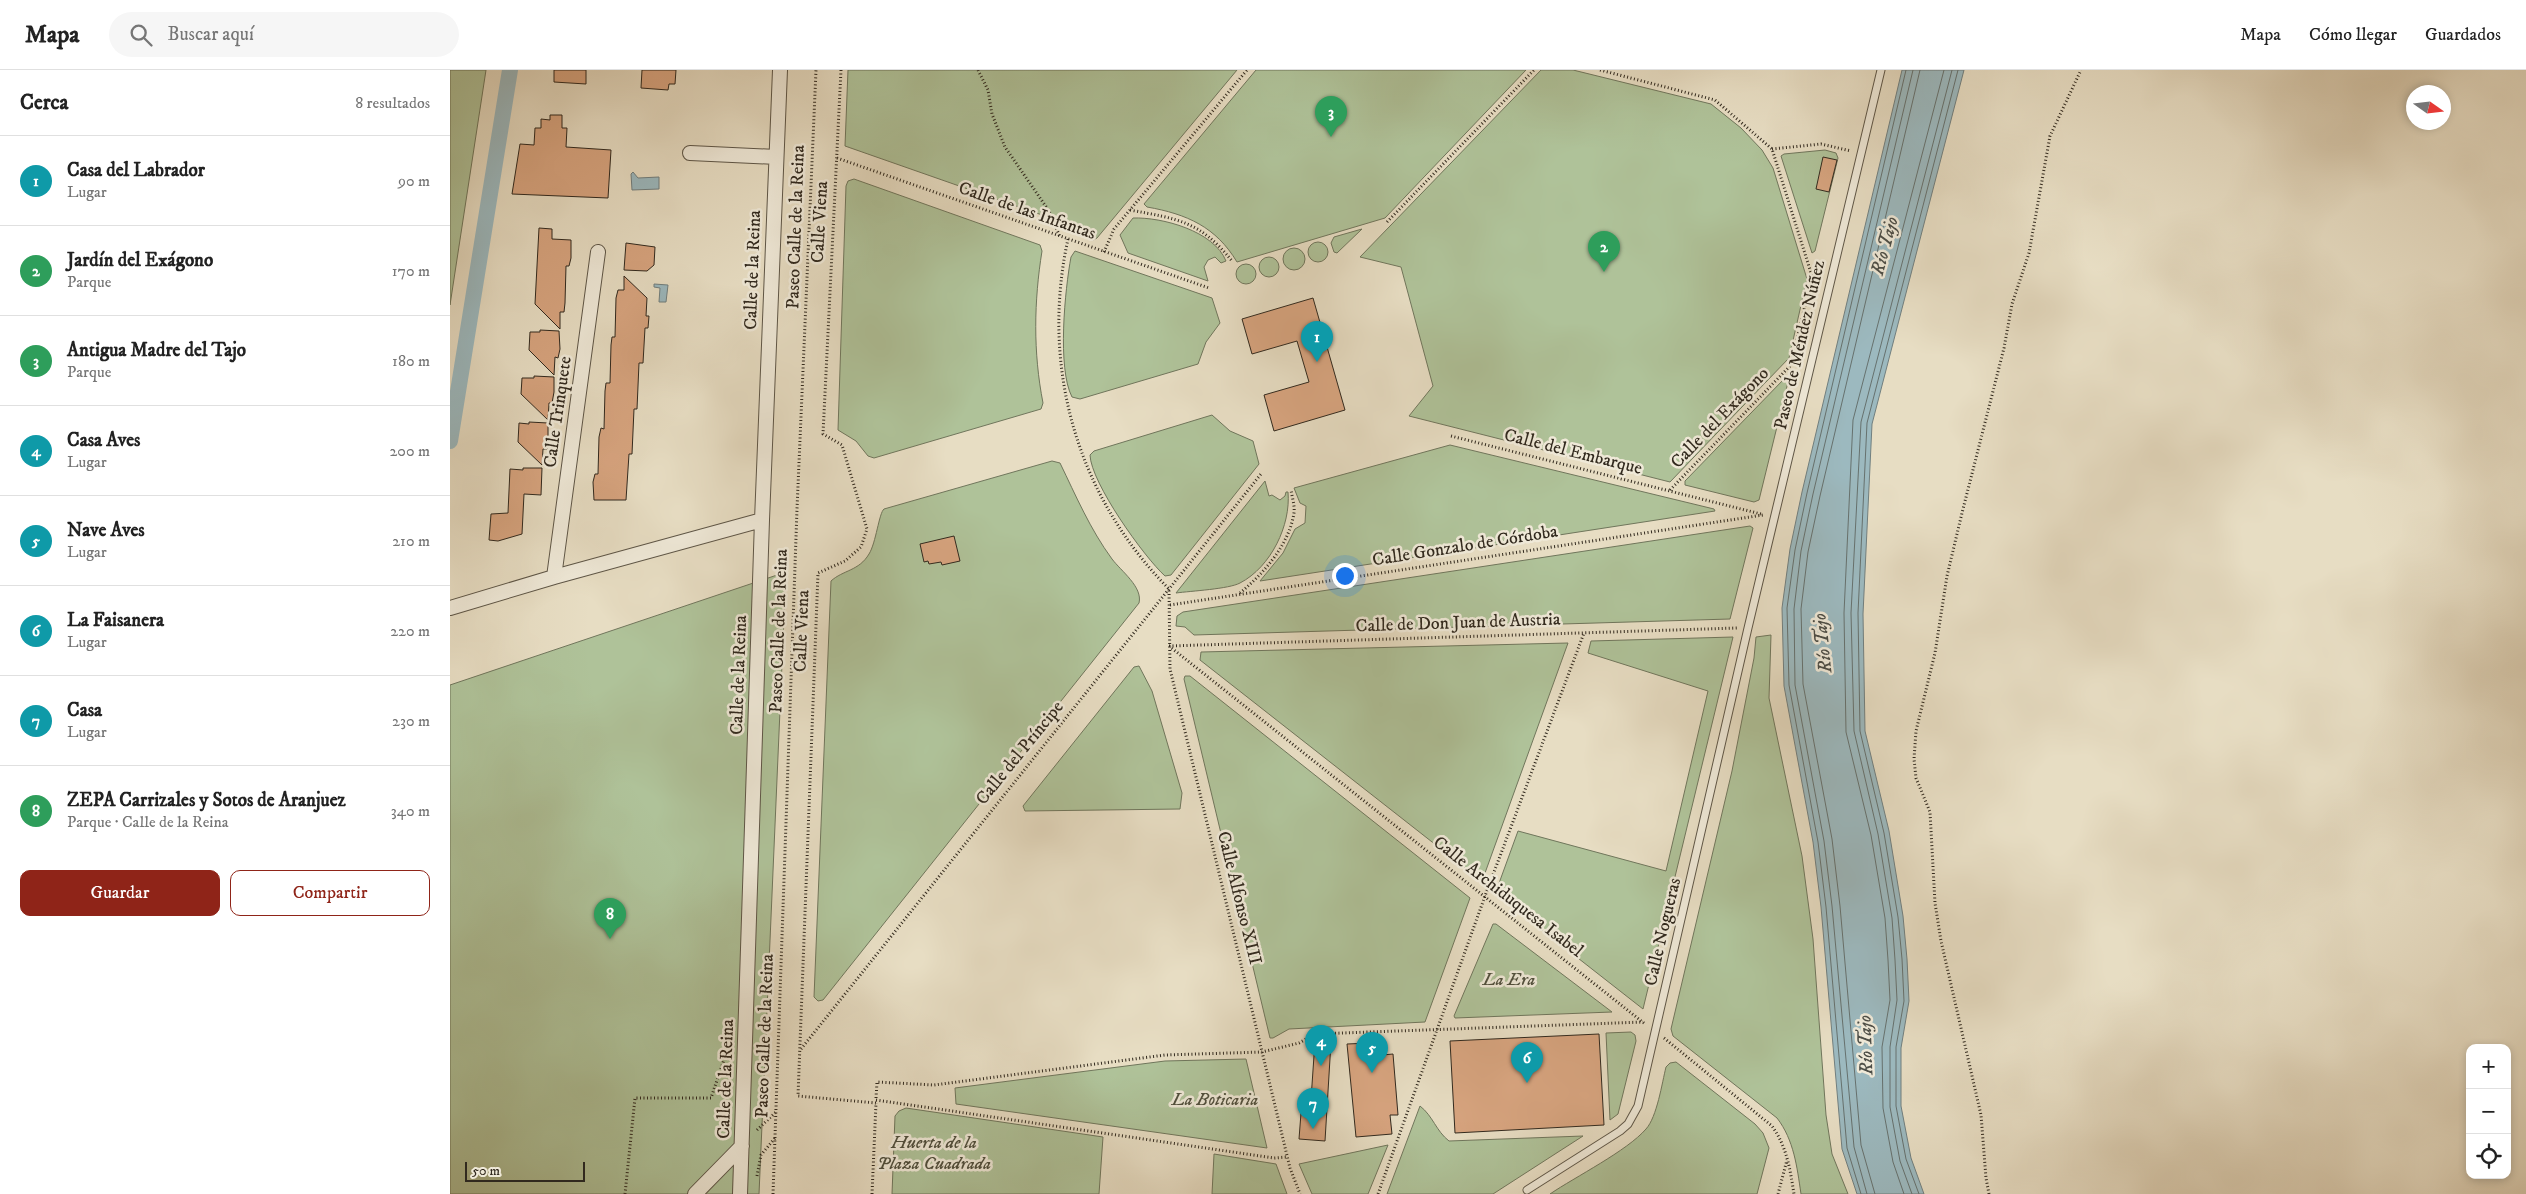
<!DOCTYPE html>
<html lang="es">
<head>
<meta charset="utf-8">
<style>
  body { margin:0; font-family:"IM FELL DW Pica",serif; background:#f6f6f6; color:#222 }
  .controls { position:absolute; right:15px; bottom:15px; display:grid; overflow:hidden; border-radius:10px; box-shadow:0 2px 8px #0003 }
  .controls button { width:45px; height:45px; display:grid; place-items:center; padding:0; border:0; border-bottom:1px solid #e0e0e0; background:#fff; color:#222; font:25px sans-serif }
  .compass { position:absolute; left:1956px; top:15px; width:45px; height:45px; border-radius:50%; background:#fff; box-shadow:0 2px 8px #0003; rotate:104deg }
  .scale { position:absolute; left:15px; bottom:12px; width:120px; box-sizing:border-box; padding-left:5px; border:2px solid #31291e; border-top:0; font-size:14px; line-height:18px; white-space:nowrap; color:#31291e; -webkit-text-stroke:4px #efe9d8; paint-order:stroke }
  .you { position:absolute; left:894px; top:505px; width:18px; height:18px; margin:-12px; border:4px solid #fff; border-radius:50%; background:#1a73e8; box-shadow:0 0 0 8px #1a73e833 }
  .badge { display:grid; place-items:center; width:32px; height:32px; border-radius:50%; background:#8f2418; color:#fff; font-size:16px; font-weight:700 }
  .pin { position:absolute; translate:-50% -41px; filter:drop-shadow(0 1px 2px #0008) }
  .pin::after { content:''; position:absolute; top:26px; width:18px; height:15px; background:inherit; clip-path:polygon(0 0,100% 0,50% 100%) }
  .list { margin:0; padding:0; list-style:none }
  h2 { display:flex; justify-content:space-between; align-items:center; height:65px; margin:0; padding:0 20px; font-size:21px }
  h2 small { font-size:16px; font-weight:400; color:#767676 }
  .list li { display:grid; grid-template-columns:32px 1fr auto; gap:15px; align-items:center; box-sizing:border-box; height:90px; padding:0 20px; border-top:1px solid #e0e0e0 }
  .list b { display:block; font-size:19px; white-space:nowrap }
  .list p { margin:0; font-size:16px; white-space:nowrap; color:#767676 }
  .list em { font-size:16px; font-style:normal; color:#767676 }
  .actions { display:flex; gap:10px; padding:15px 20px }
  .actions a { flex:1; padding:11px 0; border:1px solid #8f2418; border-radius:10px; text-align:center; font-size:18px; color:#8f2418 }
  .actions .main { background:#8f2418; color:#fff }
  .icon { flex:none; width:28px; height:28px; fill:none; stroke:currentColor; stroke-width:2; stroke-linecap:round; stroke-linejoin:round }
  .map { position:relative; flex:none; width:2076px; height:1124px; overflow:hidden }
  header { display:flex; align-items:center; gap:30px; box-sizing:border-box; height:70px; padding:0 25px; background:#fff; border-bottom:1px solid #e0e0e0 }
  header strong { font-size:24px }
  nav { display:flex; gap:28px; margin-inline-start:auto; font-size:18px }
  .search { width:350px; height:45px; background:#f6f6f6; display:flex; align-items:center; gap:12px; box-sizing:border-box; padding:0 18px; border-radius:28px; color:#767676; font-size:19px }
  main { display:flex }
  aside { flex:1; background:#fff }
  .map>svg:first-child { display:block }
</style>
</head>
<body>
<header>
<strong>Mapa</strong>
<div class="search"><svg class="icon" aria-label="search" viewBox="0 0 24 24"><circle cx="10" cy="10" r="6"/><path d="M15 15l6 6"/></svg>Buscar aquí</div>
<nav><a>Mapa</a><a>Cómo llegar</a><a>Guardados</a></nav>
</header>
<main>
<aside>
<h2>Cerca<small>8 resultados</small></h2>
<ul class="list">
<li><span class="badge" style="background:#0f9aa8">1</span><div><b>Casa del Labrador</b><p>Lugar</p></div><em>90 m</em></li>
<li><span class="badge" style="background:#2e9e5b">2</span><div><b>Jardín del Exágono</b><p>Parque</p></div><em>170 m</em></li>
<li><span class="badge" style="background:#2e9e5b">3</span><div><b>Antigua Madre del Tajo</b><p>Parque</p></div><em>180 m</em></li>
<li><span class="badge" style="background:#0f9aa8">4</span><div><b>Casa Aves</b><p>Lugar</p></div><em>200 m</em></li>
<li><span class="badge" style="background:#0f9aa8">5</span><div><b>Nave Aves</b><p>Lugar</p></div><em>210 m</em></li>
<li><span class="badge" style="background:#0f9aa8">6</span><div><b>La Faisanera</b><p>Lugar</p></div><em>220 m</em></li>
<li><span class="badge" style="background:#0f9aa8">7</span><div><b>Casa</b><p>Lugar</p></div><em>230 m</em></li>
<li><span class="badge" style="background:#2e9e5b">8</span><div><b>ZEPA Carrizales y Sotos de Aranjuez</b><p>Parque · Calle de la Reina</p></div><em>340 m</em></li>
</ul>
<div class="actions"><a class="main">Guardar</a><a>Compartir</a></div>
</aside>
<div class="map">
<svg width="2076" height="1124" viewBox="0 0 2076 1124">
  <rect width="100%" height="100%" fill="#e7ddc3"/>
  <filter id="stains"><feTurbulence type="fractalNoise" baseFrequency=".004" numOctaves="4"/><feColorMatrix values="0 0 0 0 .2 0 0 0 0 .09 0 0 0 0 .02 0 0 0 .5 -.17"/></filter>
  <radialGradient id="worn" r=".72"><stop offset=".6" stop-color="#630" stop-opacity="0"/><stop offset="1" stop-color="#630" stop-opacity=".3"/></radialGradient>
  <!-- green -->
  <path fill="#afc299" stroke="#70765c" d="M 0,0 L 36,0 L 0,235 Z
    M 398,0 L 787,0 L 647,168 L 643,170 L 621,162 L 612,152 L 395,76 Z
    M 806,0 L 1076,0 L 935,148 L 787,192 C 766,157 737,144 697,137 L 694,134 Z
    M 1091,0 L 1123,0 L 1261,34 L 1291,58 L 1312,80 L 1323,98 L 1357,209 L 1339,288 L 1220,412 L 959,346 L 983,316 L 951,197 L 910,187 Z
    M 1375,80 L 1386,83 L 1388,88 L 1365,181 L 1362,183 L 1331,86 L 1334,84 Z
    M 404,109 L 590,175 L 592,181 C 584,231 583,282 593,333 L 591,339 L 424,388 L 418,386 L 406,371 L 388,360 L 396,116 L 398,111 Z
    M 683,148 C 712,147 764,161 776,191 L 771,193 L 765,187 L 758,190 L 754,197 L 758,211 L 678,183 L 670,165 Z
    M 912,159 L 887,183 L 884,182 L 881,173 L 884,167 Z
    M858 182a10 10 0 1 1 20 0a10 10 0 1 1-20 0Z
    M833 189a11 11 0 1 1 22 0a11 11 0 1 1-22 0Z
    M 625,181 L 762,228 L 770,253 L 756,272 L 748,294 L 630,329 L 622,327 C 607,298 615,219 621,187 Z
    M809 197a10 10 0 1 1 20 0a10 10 0 1 1-20 0Z
    M786 204a10 10 0 1 1 20 0a10 10 0 1 1-20 0Z
    M 1334,309 L 1338,309 L 1338,312 L 1309,430 L 1304,432 L 1235,415 L 1235,411 Z
    M 762,345 L 780,361 L 803,371 L 809,394 L 721,505 L 715,506 C 694,487 641,413 640,385 L 644,381 Z
    M 1000,375 L 1264,439 L 1265,441 L 810,511 L 833,483 L 845,459 L 855,453 L 856,436 L 850,433 L 844,418 Z
    M 602,391 L 610,393 C 626,426 640,459 662,489 C 671,501 693,517 689,533 L 373,930 L 368,931 L 364,927 L 381,511 C 393,500 409,501 419,484 C 426,473 429,443 434,439 Z
    M 815,411 L 819,426 L 822,425 L 830,430 L 835,426 L 836,422 L 838,422 C 841,455 821,497 790,513 C 779,519 741,521 726,523 Z
    M 1300,456 L 1303,458 L 1280,549 L 744,565 L 735,557 L 726,556 L 727,546 L 733,542 Z
    M 336,502 L 309,1124 L 0,1124 L 0,615 Z
    M 1321,565 L 1319,628 L 1352,786 L 1363,869 L 1376,1045 L 1382,1084 L 1398,1124 L 1351,1124 C 1347,1097 1344,1070 1327,1048 L 1223,966 L 1221,959 L 1282,701 L 1304,588 L 1306,567 Z
    M 1283,567 L 1193,939 L 1050,827 L 1047,825 L 1048,816 L 1068,761 L 1216,801 L 1258,621 L 1138,583 L 1141,571 Z
    M 1118,573 L 1035,803 L 1028,808 L 750,590 L 751,582 Z
    M 689,596 L 702,621 L 732,723 L 730,739 L 575,741 L 573,736 L 684,597 Z
    M 735,606 L 740,606 L 1020,828 L 975,952 L 839,959 L 823,968 L 820,968 L 734,609 Z
    M 1043,854 L 1046,854 L 1162,942 L 1005,948 L 1004,946 Z
    M 1181,962 L 1185,965 L 1186,971 L 1168,1044 L 1160,1050 L 1156,963 Z
    M 796,989 L 817,1078 L 506,1034 L 505,1018 L 715,991 Z
    M 1226,992 L 1305,1054 L 1313,1063 L 1319,1078 L 1307,1124 L 1100,1124 C 1125,1107 1177,1081 1196,1059 C 1207,1047 1212,1013 1216,997 L 1220,993 Z
    M 970,1036 C 983,1046 986,1061 999,1071 L 1133,1066 L 1043,1124 L 937,1124 Z
    M 456,1038 L 653,1067 L 649,1124 L 442,1124 L 445,1046 L 449,1041 Z
    M 938,1075 L 918,1124 L 862,1124 L 849,1094 Z
    M 764,1084 L 826,1094 L 837,1124 L 762,1124 Z"/>
  <!-- water -->
  <path fill="#9cb9bf" stroke="#717f7f" d="M 1452,0 L 1514,0 L 1422,354 L 1413,544 L 1415,661 L 1439,761 L 1453,846 L 1457,889 L 1459,931 L 1451,978 L 1451,1036 L 1461,1088 L 1474,1124 L 1407,1124 L 1392,1079 L 1371,837 L 1363,772 L 1334,616 L 1332,538 L 1340,479 L 1352,422 Z
    M 183,102 L 188,108 L 209,107 L 209,119 L 182,120 L 181,104 Z
    M 204,214 L 218,215 L 216,232 L 209,232 L 210,218 L 204,217 Z"/>
  <g fill="none" stroke-linecap="round" stroke-linejoin="round">
    <!-- shore -->
    <path stroke="#66716e" stroke-width="1" d="M 1411,1124 L 1397,1078 L 1376,837 L 1368,772 L 1339,615 L 1337,538 L 1345,480 L 1357,423 L 1456,0
      M 1417,1124 L 1404,1077 L 1382,836 L 1374,771 L 1345,615 L 1344,539 L 1351,481 L 1363,424 L 1463,0
      M 1425,1124 L 1411,1075 L 1390,836 L 1382,769 L 1353,614 L 1351,539 L 1358,482 L 1370,426 L 1470,0
      M 1454,1124 L 1443,1092 L 1433,1038 L 1432,977 L 1440,930 L 1438,890 L 1435,848 L 1421,765 L 1396,662 L 1394,543 L 1403,350 L 1494,0
      M 1462,1124 L 1450,1091 L 1440,1037 L 1440,977 L 1447,930 L 1445,890 L 1442,848 L 1428,764 L 1404,661 L 1401,543 L 1411,352 L 1502,0
      M 1469,1124 L 1456,1089 L 1446,1036 L 1446,977 L 1454,931 L 1452,889 L 1448,847 L 1434,763 L 1410,661 L 1408,543 L 1417,353 L 1508,0"/>
    <!-- canal -->
    <path stroke="#9cb9bf" stroke-width="16" d="M 0,371 L 60,0"/>
  </g>
  <!-- building -->
  <path fill="#d7a47f" stroke="#31291e" d="M 104,0 L 136,0 L 136,14 L 104,12 Z
    M 192,0 L 226,0 L 225,14 L 219,14 L 218,20 L 191,18 Z
    M 100,45 L 112,45 L 112,58 L 117,58 L 116,77 L 161,80 L 158,128 L 62,124 L 70,74 L 84,75 L 85,58 L 91,58 L 91,49 L 100,50 Z
    M 1373,87 L 1387,90 L 1379,122 L 1366,119 Z
    M 89,158 L 102,159 L 102,169 L 121,170 L 121,188 L 119,196 L 116,196 L 115,233 L 114,242 L 110,242 L 110,259 L 85,234 Z
    M 176,173 L 205,177 L 204,195 L 197,201 L 174,200 Z
    M 174,206 L 197,228 L 196,246 L 199,246 L 198,258 L 195,258 L 193,293 L 189,293 L 187,339 L 184,339 L 182,384 L 179,384 L 176,430 L 144,430 L 143,412 L 145,404 L 148,404 L 149,367 L 151,358 L 154,359 L 155,321 L 156,313 L 160,313 L 161,275 L 162,267 L 165,267 L 166,228 L 168,220 L 174,220 Z
    M 863,228 L 895,340 L 824,361 L 814,325 L 859,312 L 847,271 L 802,284 L 792,249 Z
    M 90,260 L 109,261 L 110,279 L 108,288 L 105,287 L 104,305 L 79,280 L 80,262 L 90,262 Z
    M 84,306 L 104,307 L 104,322 L 102,333 L 99,333 L 98,350 L 71,324 L 72,308 L 84,308 Z
    M 79,352 L 98,353 L 98,370 L 97,379 L 93,379 L 92,395 L 68,372 L 69,353 L 79,354 Z
    M 73,398 L 92,398 L 91,425 L 74,424 L 72,464 L 48,471 L 39,470 L 41,444 L 58,443 L 60,399 L 73,400 Z
    M 504,466 L 510,491 L 492,495 L 491,492 L 479,494 L 478,491 L 474,492 L 470,474 Z
    M 1149,964 L 1154,1055 L 1005,1063 L 1000,971 Z
    M 865,971 L 881,972 L 875,1071 L 849,1069 L 851,1043 L 860,1044 Z
    M 921,973 L 922,986 L 943,984 L 948,1045 L 940,1045 L 942,1064 L 906,1067 L 897,974 Z"/>
  <g fill="none" stroke-linecap="round" stroke-linejoin="round">
    <defs>
      <path id="lane" d="M 1077,1120 L 1170,1061 L 1178,1054 L 1188,1036 L 1298,558 L 1431,0"/>
      <path id="street" d="M 240,83 L 326,87
        M 104,507 L 148,182
        M 0,538 L 104,507 L 312,450
        M 245,1124 L 292,1076
        M 290,1124 L 312,450 L 330,0"/>
    </defs>
    <!-- lane casing -->
    <use href="#lane" stroke="#5e5647" stroke-width="9"/>
    <!-- street casing -->
    <use href="#street" stroke="#5e5647" stroke-width="16"/>
    <!-- path -->
    <path stroke="#31291e" stroke-width="3" stroke-dasharray="1 2.5" stroke-linecap="butt" d="M 391,0 L 373,364 L 392,375 L 417,459 L 411,477 L 395,491 L 368,503 L 348,1026 L 426,1033
      M 528,0 L 538,20 L 542,44 L 555,77 L 599,141 L 610,167
      M 1150,0 L 1265,30 L 1322,79 L 1362,206 L 1341,295 L 1219,421
      M 1322,79 L 1371,74 L 1401,81
      M 387,88 L 759,218
      M 680,140 C 728,149 750,151 782,191
      M 937,152 L 1084,0
      M 618,169 C 590,297 627,426 719,519 L 720,599 L 840,1098 L 850,1124
      M 654,182 L 664,159 L 797,0
      M 1001,366 L 1311,444
      M 790,523 C 814,503 839,475 844,443 C 845,436 842,427 841,420
      M 720,535 L 1313,445
      M 719,576 L 1195,954
      M 719,576 L 1287,558
      M 1214,968 L 1322,1056 C 1337,1077 1340,1099 1344,1124
      M 351,979 L 811,404
      M 426,1028 L 427,1012 L 484,1015 L 715,985 L 812,982 L 849,973 L 865,964 L 1193,952
      M 426,1030 L 824,1088 L 837,1087
      M 307,1060 L 326,1042
      M 307,1106 L 311,1085 L 325,1068
      M 175,1124 L 185,1028 L 261,1028 L 280,972
      M 323,1124 L 347,439 L 366,0
      M 422,1124 L 426,1033
      M 928,1124 L 1035,826 L 1134,563
      M 1328,1124 L 1337,1090
      M 1539,1124 L 1536,1108 L 1531,1045 L 1491,871 L 1485,833 L 1480,742 L 1466,708 L 1464,689 L 1466,661 L 1485,583 L 1497,506 L 1512,443 L 1554,278 L 1562,234 L 1579,183 L 1600,66 L 1631,0"/>
    <!-- lane -->
    <use href="#lane" stroke="#efe9d8" stroke-width="7"/>
    <!-- street -->
    <use href="#street" stroke="#efe9d8" stroke-width="14"/>
  </g>
  <g text-anchor="middle" dominant-baseline="central" stroke-width="5" stroke-linejoin="round" paint-order="stroke">
    <!-- street labels -->
    <g font-size="18" fill="#31291e" stroke="#efe9d8">
      <text transform="translate(577 141) rotate(19)">Calle de las Infantas</text>
      <text transform="translate(370 152) rotate(-87)">Calle Viena</text>
      <text transform="translate(346 157) rotate(-88)">Paseo Calle de la Reina</text>
      <text transform="translate(303 200) rotate(-88)">Calle de la Reina</text>
      <text transform="translate(1350 275) rotate(-77)">Paseo de Méndez Núñez</text>
      <text transform="translate(108 342) rotate(-82)">Calle Trinquete</text>
      <text transform="translate(1270 348) rotate(-46)">Calle del Exágono</text>
      <text transform="translate(1123 382) rotate(14)">Calle del Embarque</text>
      <text transform="translate(1015 476) rotate(-9)">Calle Gonzalo de Córdoba</text>
      <text transform="translate(1008 553) rotate(-2)">Calle de Don Juan de Austria</text>
      <text transform="translate(329 561) rotate(-88)">Paseo Calle de la Reina</text>
      <text transform="translate(352 561) rotate(-88)">Calle Viena</text>
      <text transform="translate(289 605) rotate(-88)">Calle de la Reina</text>
      <text transform="translate(570 683) rotate(-51)">Calle del Príncipe</text>
      <text transform="translate(1058 827) rotate(38)">Calle Archiduquesa Isabel</text>
      <text transform="translate(789 828) rotate(76)">Calle Alfonso XIII</text>
      <text transform="translate(1213 862) rotate(-77)">Calle Nogueras</text>
      <text transform="translate(315 966) rotate(-88)">Paseo Calle de la Reina</text>
      <text transform="translate(276 1009) rotate(-88)">Calle de la Reina</text>
    </g>
    <!-- park labels -->
    <g font-size="18" font-style="italic" fill="#504f3d" stroke="#efe9d8">
      <text x="1059" y="910">La Era</text>
      <text x="765" y="1030">La Boticaria</text>
      <text x="484" y="1073">Huerta de la<tspan x="484" dy="21">Plaza Cuadrada</tspan></text>
    </g>
    <!-- water labels -->
    <g font-size="19" font-style="italic" fill="#4c4d46" stroke="#efe9d8">
      <text transform="translate(1435 176) rotate(-75)">Río Tajo</text>
      <text transform="translate(1373 573) rotate(-96)">Río Tajo</text>
      <text transform="translate(1416 975) rotate(-92)">Río Tajo</text>
    </g>
  </g>
  <rect width="100%" height="100%" filter="url(#stains)"/>
  <rect width="100%" height="100%" fill="url(#worn)"/>
</svg>
<div class="controls">
<button>+</button>
<button>−</button>
<button><svg class="icon" aria-label="locate" viewBox="0 0 24 24"><circle cx="12" cy="12" r="6"/><path d="M12 2v4M12 18v4M2 12h4M18 12h4"/></svg></button>
</div>
<svg class="compass" viewBox="-18 -18 36 36"><path d="M0-13l5 13h-10z" fill="#e53935"/><path d="M0 13l5-13h-10z" fill="#767676"/></svg>
<div class="scale">50 m</div>
<div class="you"></div>
<div class="pin badge" style="left:867px;top:292px;background:#0f9aa8">1</div>
<div class="pin badge" style="left:1154px;top:202px;background:#2e9e5b">2</div>
<div class="pin badge" style="left:881px;top:67px;background:#2e9e5b">3</div>
<div class="pin badge" style="left:871px;top:996px;background:#0f9aa8">4</div>
<div class="pin badge" style="left:922px;top:1003px;background:#0f9aa8">5</div>
<div class="pin badge" style="left:1077px;top:1013px;background:#0f9aa8">6</div>
<div class="pin badge" style="left:863px;top:1059px;background:#0f9aa8">7</div>
<div class="pin badge" style="left:160px;top:869px;background:#2e9e5b">8</div>
</div>
</main>
</body>
</html>
